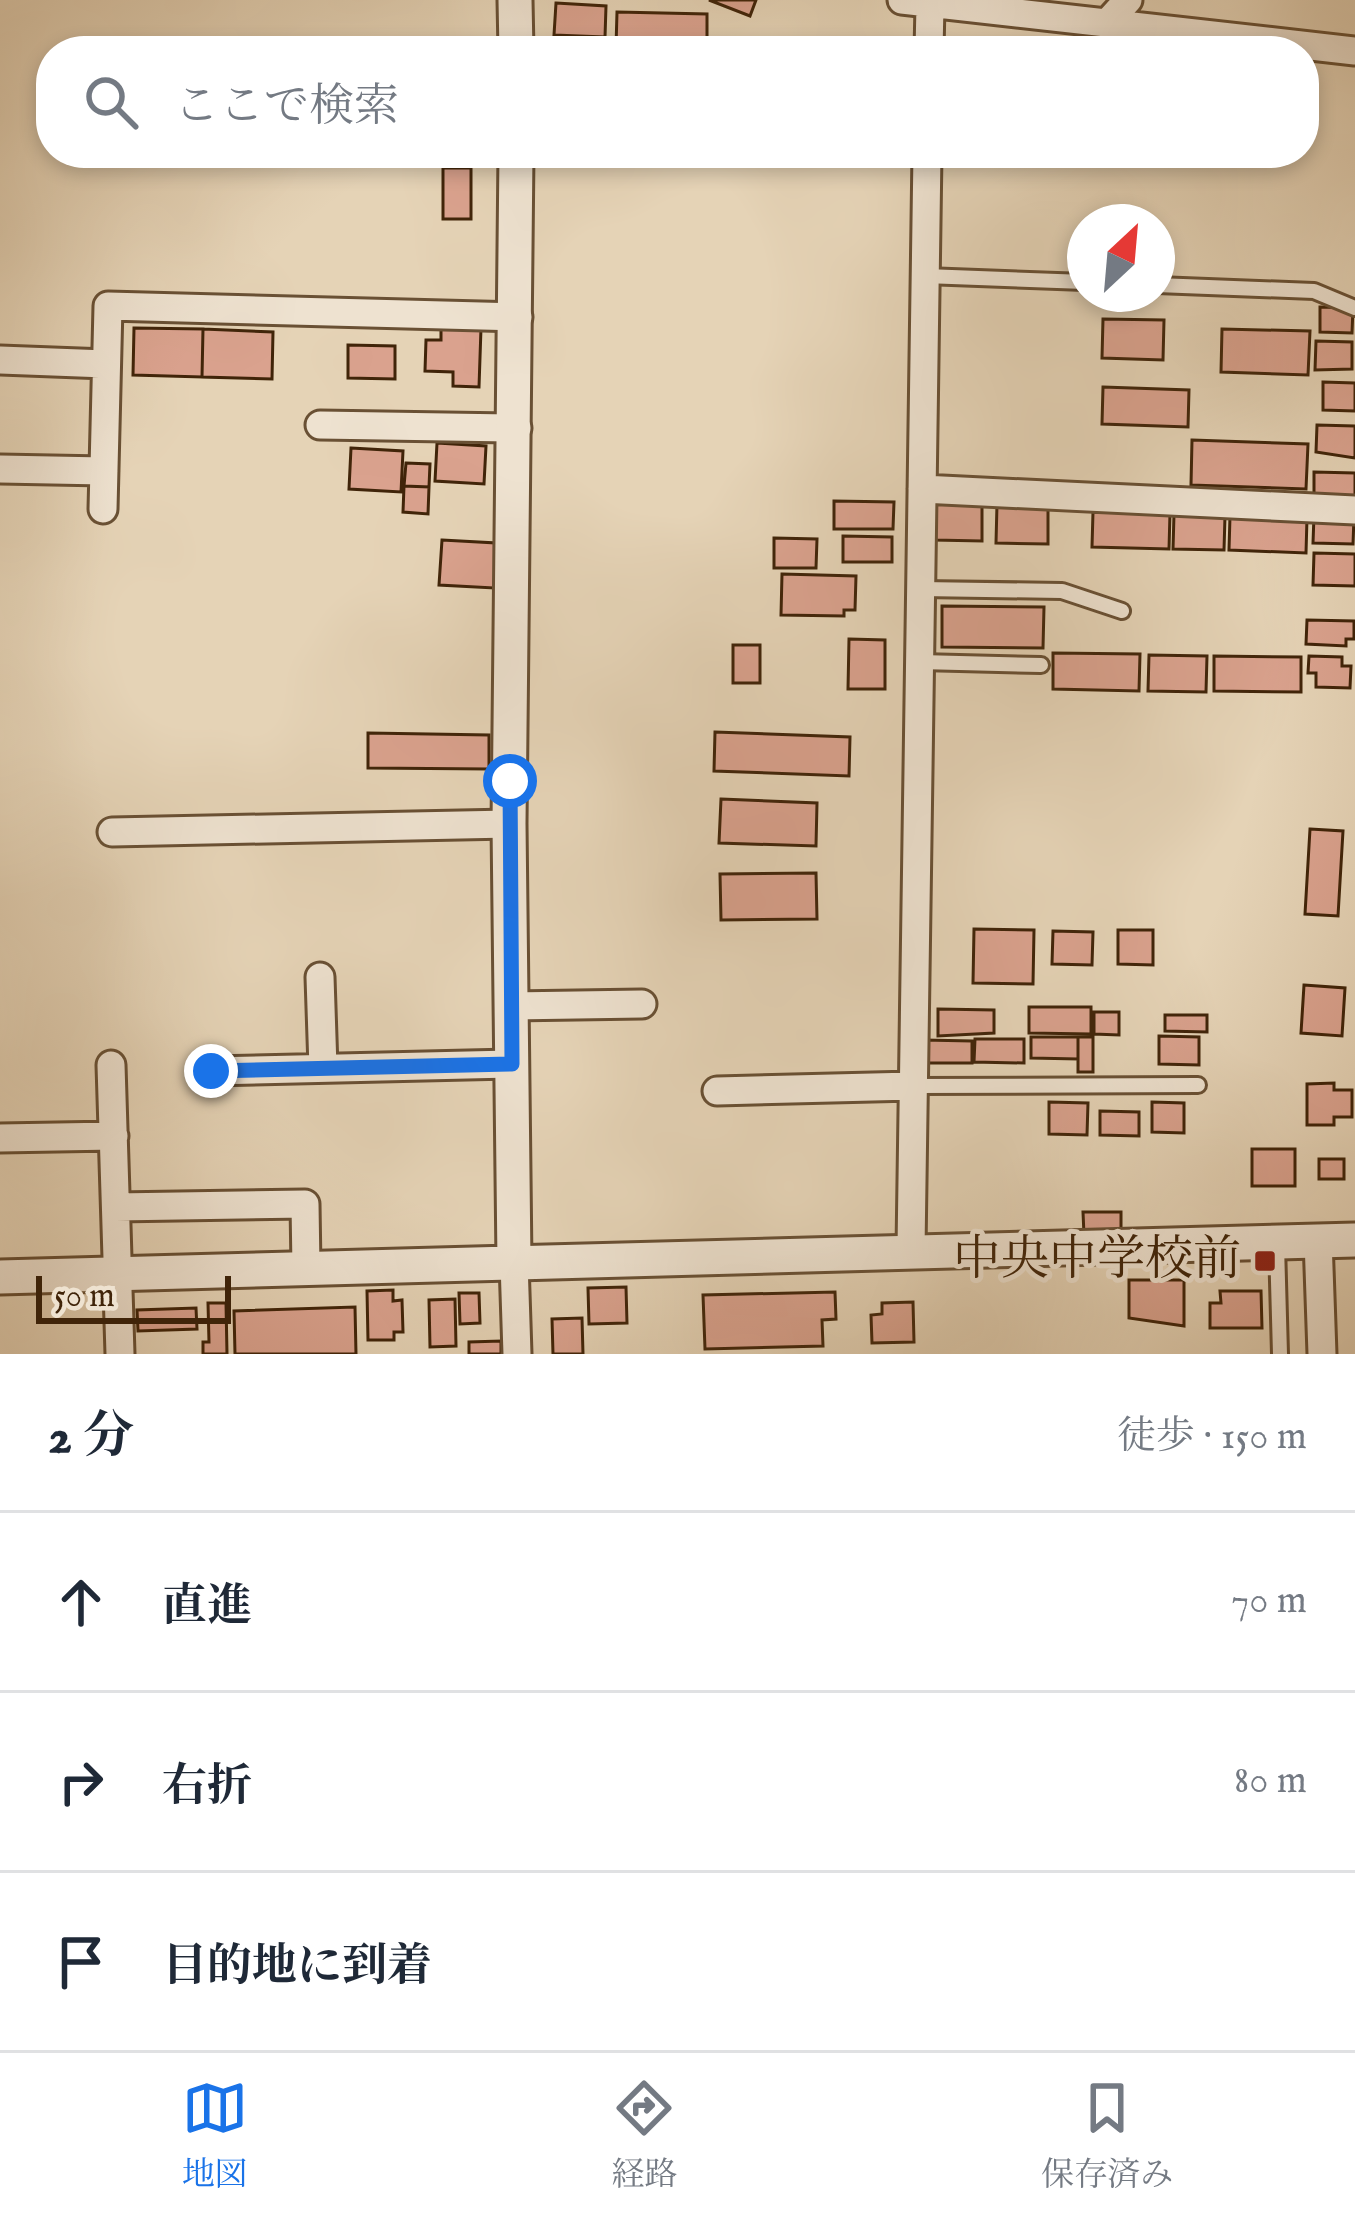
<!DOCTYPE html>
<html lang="ja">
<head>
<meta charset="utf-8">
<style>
  body { margin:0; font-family:"IM FELL English","Noto Serif JP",serif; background:#f6f6f7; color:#1f2937 }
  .compass { position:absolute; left:1067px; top:204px; width:108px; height:108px; border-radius:50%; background:#fff; box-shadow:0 6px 18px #0003; rotate:26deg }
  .scale { position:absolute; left:36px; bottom:30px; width:195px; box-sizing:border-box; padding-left:12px; border:6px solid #402409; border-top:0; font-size:33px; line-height:42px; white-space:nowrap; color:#402409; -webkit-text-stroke:9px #eee2d0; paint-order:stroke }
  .stop { position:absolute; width:36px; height:36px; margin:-27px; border:9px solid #1a73e8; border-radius:50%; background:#fff }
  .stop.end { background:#1a73e8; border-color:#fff; box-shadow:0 3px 12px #0008 }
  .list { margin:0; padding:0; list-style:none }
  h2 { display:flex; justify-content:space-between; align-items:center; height:156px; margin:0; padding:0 48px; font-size:51px }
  h2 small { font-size:39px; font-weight:400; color:#747a83 }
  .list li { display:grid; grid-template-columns:78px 1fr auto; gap:36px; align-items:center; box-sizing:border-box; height:180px; padding:0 48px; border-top:3px solid #e0e1e3 }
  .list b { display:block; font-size:45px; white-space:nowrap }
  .list em { font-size:39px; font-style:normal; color:#747a83 }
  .icon { flex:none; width:66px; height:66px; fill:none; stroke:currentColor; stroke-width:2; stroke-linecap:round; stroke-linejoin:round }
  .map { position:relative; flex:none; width:1355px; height:1354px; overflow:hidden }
  .search { position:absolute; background:#fff; box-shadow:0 6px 18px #0003; left:36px; right:36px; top:36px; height:132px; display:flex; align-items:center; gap:30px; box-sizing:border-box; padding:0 42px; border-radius:48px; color:#747a83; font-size:45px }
  .sheet { height:696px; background:#fff }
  nav { display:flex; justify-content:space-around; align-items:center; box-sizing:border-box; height:168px; border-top:3px solid #e0e1e3; background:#fff; font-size:33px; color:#747a83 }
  nav a { display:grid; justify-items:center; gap:6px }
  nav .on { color:#1a73e8 }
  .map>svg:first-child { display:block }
</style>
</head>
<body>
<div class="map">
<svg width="1355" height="1354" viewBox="0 0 1355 1354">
  <rect width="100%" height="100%" fill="#e5d3b6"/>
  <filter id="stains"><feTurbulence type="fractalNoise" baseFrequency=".00167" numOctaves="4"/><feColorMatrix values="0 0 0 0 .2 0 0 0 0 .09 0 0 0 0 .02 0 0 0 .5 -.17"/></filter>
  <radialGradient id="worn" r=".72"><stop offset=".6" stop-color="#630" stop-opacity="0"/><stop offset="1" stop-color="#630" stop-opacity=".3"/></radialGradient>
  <!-- building -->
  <path fill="#daa28e" stroke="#402409" stroke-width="3" d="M 709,0 L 756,0 L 750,16 Z
    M 556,3 L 606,6 L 605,37 L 554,35 Z
    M 617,12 L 707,14 L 707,49 L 616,47 Z
    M 443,168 L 471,168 L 471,219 L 443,219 Z
    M 1320,307 L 1353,308 L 1352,333 L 1320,332 Z
    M 1103,319 L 1164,320 L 1163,360 L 1102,358 Z
    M 441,327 L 481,328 L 479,387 L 453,386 L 453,372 L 425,371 L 426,340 L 441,340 Z
    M 134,328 L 203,329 L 202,377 L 133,375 Z
    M 203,329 L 273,332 L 272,379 L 202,377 Z
    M 1222,329 L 1310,331 L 1308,375 L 1221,372 Z
    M 1316,341 L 1352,342 L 1352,369 L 1315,370 Z
    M 348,345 L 395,346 L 395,379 L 348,378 Z
    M 1323,382 L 1355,383 L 1355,411 L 1323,410 Z
    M 1103,387 L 1189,390 L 1188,427 L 1102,424 Z
    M 1317,425 L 1355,426 L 1355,458 L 1316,452 Z
    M 1192,440 L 1308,444 L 1306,489 L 1191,485 Z
    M 437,443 L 486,446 L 484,484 L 435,481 Z
    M 351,448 L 403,451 L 401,492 L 349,489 Z
    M 406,463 L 430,464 L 429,487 L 404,486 Z
    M 1314,472 L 1355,473 L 1355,500 L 1314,498 Z
    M 404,486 L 429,487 L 428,514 L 403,512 Z
    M 834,501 L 894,502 L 893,529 L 834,529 Z
    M 934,502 L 982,503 L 982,541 L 934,540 Z
    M 997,504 L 1048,504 L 1048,544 L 996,543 Z
    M 1093,512 L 1170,513 L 1169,549 L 1092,547 Z
    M 1174,514 L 1225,516 L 1224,550 L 1173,549 Z
    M 1314,515 L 1354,517 L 1353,544 L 1313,543 Z
    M 1230,516 L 1307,518 L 1306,553 L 1229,550 Z
    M 843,536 L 892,537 L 892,562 L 843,562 Z
    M 774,538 L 817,539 L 816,568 L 774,568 Z
    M 442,540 L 496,543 L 494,588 L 439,585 Z
    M 1314,553 L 1355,554 L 1355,586 L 1313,585 Z
    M 782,574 L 856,576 L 855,610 L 844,610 L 844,616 L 781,615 Z
    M 942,606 L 1044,607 L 1043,648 L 942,647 Z
    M 1307,620 L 1354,621 L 1354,639 L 1346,639 L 1346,646 L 1306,644 Z
    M 849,639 L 885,640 L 885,689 L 848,689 Z
    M 733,645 L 760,645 L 760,683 L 733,683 Z
    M 1053,653 L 1140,654 L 1139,691 L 1053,689 Z
    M 1149,655 L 1207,656 L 1206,692 L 1148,691 Z
    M 1214,656 L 1301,657 L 1301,692 L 1214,691 Z
    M 1309,656 L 1342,657 L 1342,666 L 1351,666 L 1350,688 L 1316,687 L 1316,673 L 1308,673 Z
    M 715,732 L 850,737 L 849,776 L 714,771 Z
    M 368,733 L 489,735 L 489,769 L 368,768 Z
    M 721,799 L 817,803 L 816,846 L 719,843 Z
    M 1310,829 L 1343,831 L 1338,916 L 1305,914 Z
    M 816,873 L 817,919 L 721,920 L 720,874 Z
    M 974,929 L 1034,930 L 1033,984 L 973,983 Z
    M 1118,930 L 1153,930 L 1153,965 L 1118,964 Z
    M 1053,931 L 1093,932 L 1092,965 L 1052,964 Z
    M 1304,985 L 1345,988 L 1342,1036 L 1301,1033 Z
    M 1029,1007 L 1091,1007 L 1091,1034 L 1029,1033 Z
    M 938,1009 L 994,1010 L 994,1033 L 938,1036 Z
    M 1094,1012 L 1119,1012 L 1119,1035 L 1094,1034 Z
    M 1165,1015 L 1207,1015 L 1207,1032 L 1165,1031 Z
    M 1159,1036 L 1199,1037 L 1199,1065 L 1159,1064 Z
    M 1031,1037 L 1078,1037 L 1078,1059 L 1031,1058 Z
    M 1078,1037 L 1093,1037 L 1093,1072 L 1078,1072 Z
    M 975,1039 L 1024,1039 L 1024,1063 L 974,1062 Z
    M 923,1040 L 972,1041 L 972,1063 L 923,1063 Z
    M 1334,1083 L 1334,1090 L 1352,1090 L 1352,1117 L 1334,1117 L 1334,1125 L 1307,1125 L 1307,1084 Z
    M 1049,1102 L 1088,1103 L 1087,1135 L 1049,1134 Z
    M 1152,1102 L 1184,1103 L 1184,1133 L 1152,1132 Z
    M 1100,1111 L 1139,1112 L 1139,1136 L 1100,1135 Z
    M 1252,1149 L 1295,1149 L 1295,1186 L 1252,1186 Z
    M 1319,1159 L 1344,1159 L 1344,1179 L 1319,1179 Z
    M 1083,1212 L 1121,1212 L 1121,1235 L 1084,1235 Z
    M 1129,1280 L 1184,1280 L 1184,1326 L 1129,1318 Z
    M 626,1287 L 627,1323 L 589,1324 L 588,1288 Z
    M 393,1290 L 393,1301 L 402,1300 L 403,1332 L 394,1332 L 394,1340 L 368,1340 L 367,1291 Z
    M 1220,1291 L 1261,1291 L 1262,1328 L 1210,1328 L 1210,1303 L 1221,1303 Z
    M 835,1292 L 836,1319 L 822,1320 L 823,1346 L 705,1349 L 703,1295 Z
    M 459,1293 L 479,1293 L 480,1323 L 460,1324 Z
    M 455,1299 L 456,1346 L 430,1347 L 429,1300 Z
    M 913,1302 L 914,1342 L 872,1343 L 871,1315 L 882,1314 L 882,1303 Z
    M 208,1303 L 226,1303 L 227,1354 L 203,1354 L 203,1342 L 209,1342 Z
    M 355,1307 L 356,1354 L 235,1354 L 234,1311 Z
    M 196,1308 L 197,1329 L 138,1331 L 137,1310 Z
    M 582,1318 L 583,1354 L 553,1354 L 552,1319 Z
    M 501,1341 L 501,1354 L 469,1354 L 469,1342 Z"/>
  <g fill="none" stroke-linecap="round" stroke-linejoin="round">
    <defs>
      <path id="service" d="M 925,276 L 1085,282
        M 1157,285 L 1314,291 L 1355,308
        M 921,589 L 1062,591 L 1122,611
        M 920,662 L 1041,665
        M 913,1086 L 1198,1085
        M 1277,1245 L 1280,1354"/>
      <path id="minor" d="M 902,0 L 1355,51
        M 1107,23 L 1128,0
        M 929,51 L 930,5
        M 0,360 L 106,364
        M 320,425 L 517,428
        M 0,469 L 104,471
        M 922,489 L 1355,510
        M 103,509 L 108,306 L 518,317
        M 112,832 L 509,824
        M 320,977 L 323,1068
        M 511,1006 L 642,1004
        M 111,1065 L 120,1354
        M 211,1071 L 512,1064
        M 717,1091 L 913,1086
        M 0,1138 L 114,1136
        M 116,1207 L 305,1204 L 306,1268
        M 1318,1239 L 1322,1354
        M 911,1249 L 927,153
        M 514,1262 L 517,1354"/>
      <path id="tertiary" d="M 515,0 L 516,51
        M 514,1262 L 509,824 L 516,153
        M 0,1277 L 1355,1240"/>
    </defs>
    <!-- service casing -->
    <use href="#service" stroke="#695034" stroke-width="20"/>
    <!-- minor casing -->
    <use href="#minor" stroke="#695034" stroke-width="33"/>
    <!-- tertiary casing -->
    <use href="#tertiary" stroke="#695034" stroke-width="39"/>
    <!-- service -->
    <use href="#service" stroke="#eee2d0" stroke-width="14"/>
    <!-- minor -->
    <use href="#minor" stroke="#eee2d0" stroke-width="27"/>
    <!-- tertiary -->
    <use href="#tertiary" stroke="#eee2d0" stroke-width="33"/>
  </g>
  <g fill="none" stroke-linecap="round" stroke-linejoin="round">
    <!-- route -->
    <path stroke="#1a73e8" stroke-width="15" d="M 211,1071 L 512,1064 L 510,781"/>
  </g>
  <!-- markers -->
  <rect fill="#8f2418" stroke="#eee2d0" stroke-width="4.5" x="1253" y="1249" width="24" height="24" rx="6"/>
  <g text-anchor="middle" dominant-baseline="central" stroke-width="10" stroke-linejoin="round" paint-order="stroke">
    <!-- poi labels -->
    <g font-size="48" fill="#402409" stroke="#eee2d0" text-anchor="end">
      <text x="1241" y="1261">中央中学校前</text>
    </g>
  </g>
  <rect width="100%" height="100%" filter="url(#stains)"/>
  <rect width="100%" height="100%" fill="url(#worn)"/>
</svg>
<svg class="compass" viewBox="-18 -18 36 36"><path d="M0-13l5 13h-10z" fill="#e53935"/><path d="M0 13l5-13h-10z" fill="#747a83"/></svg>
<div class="scale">50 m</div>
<div class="stop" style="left:510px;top:781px"></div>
<div class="stop end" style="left:211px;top:1071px"></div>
<div class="search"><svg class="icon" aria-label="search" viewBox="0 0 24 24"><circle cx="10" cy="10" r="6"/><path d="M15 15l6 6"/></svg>ここで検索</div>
</div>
<section class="sheet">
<h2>2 分<small>徒歩 · 150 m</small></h2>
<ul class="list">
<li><svg class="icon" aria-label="ahead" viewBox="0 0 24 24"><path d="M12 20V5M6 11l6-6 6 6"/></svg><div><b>直進</b></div><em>70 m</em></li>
<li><svg class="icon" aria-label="right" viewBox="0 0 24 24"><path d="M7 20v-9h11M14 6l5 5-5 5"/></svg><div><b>右折</b></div><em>80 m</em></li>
<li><svg class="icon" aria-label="arrive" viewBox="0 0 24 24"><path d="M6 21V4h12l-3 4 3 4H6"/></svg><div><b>目的地に到着</b></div></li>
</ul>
</section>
<nav>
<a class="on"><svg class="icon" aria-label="map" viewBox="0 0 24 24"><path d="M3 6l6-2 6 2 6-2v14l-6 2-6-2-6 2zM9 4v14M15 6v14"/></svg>地図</a>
<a><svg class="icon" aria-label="directions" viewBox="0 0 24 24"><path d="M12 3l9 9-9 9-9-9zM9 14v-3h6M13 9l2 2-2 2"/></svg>経路</a>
<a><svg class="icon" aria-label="saved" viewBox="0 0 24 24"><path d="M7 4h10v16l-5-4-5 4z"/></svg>保存済み</a>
</nav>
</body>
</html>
